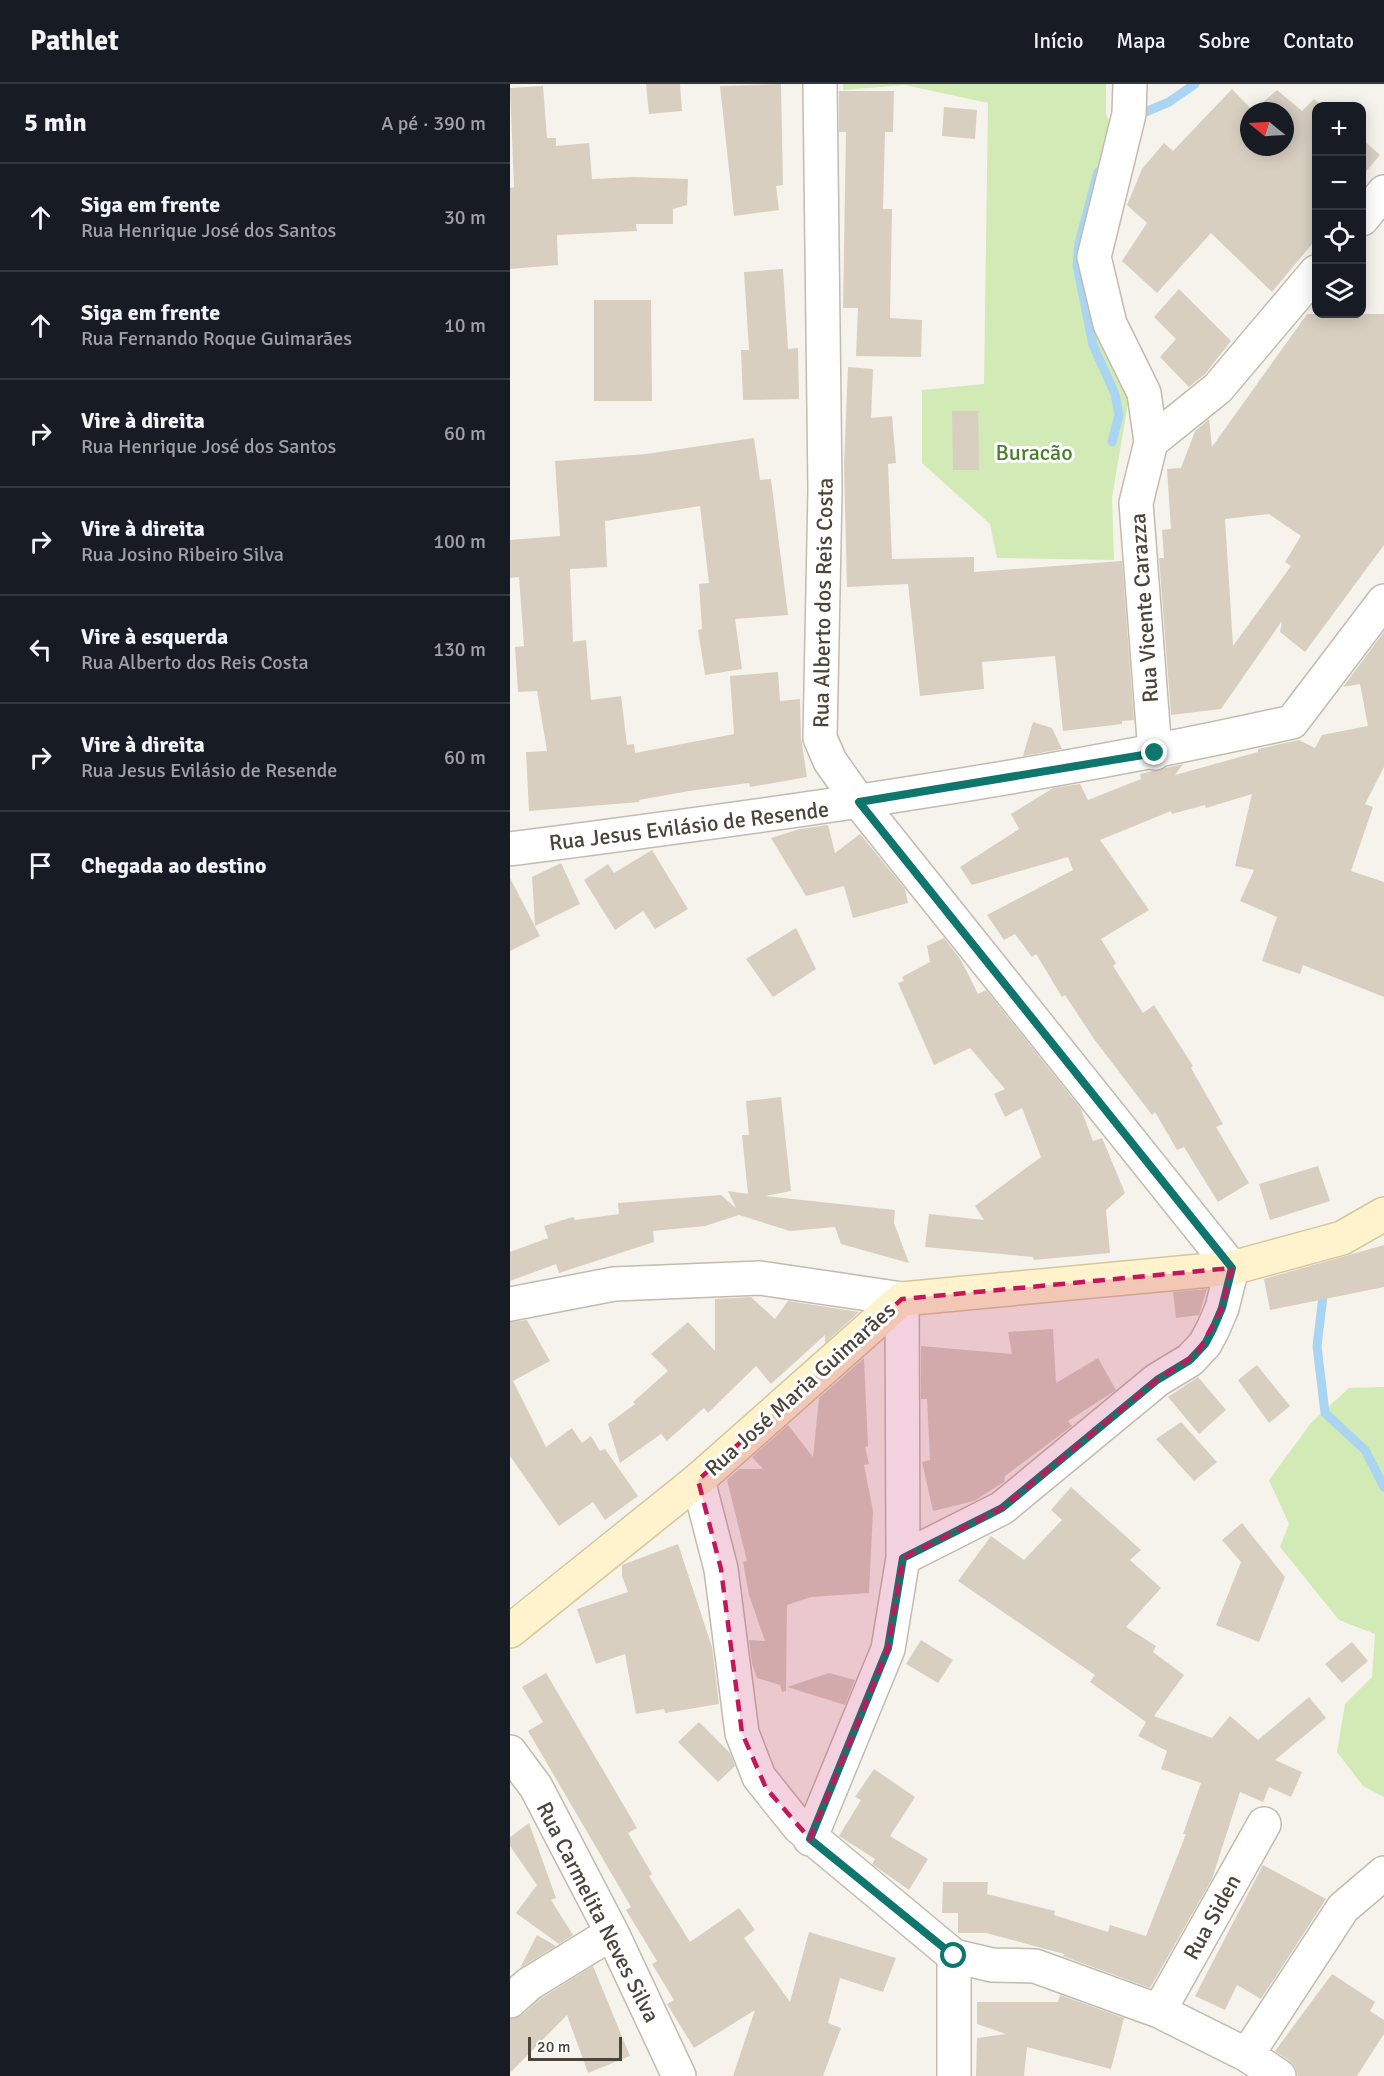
<!DOCTYPE html>
<html lang="pt">
<head>
<meta charset="utf-8">
<style>
  body { margin:0; font-family:Signika,sans-serif; background:#20242c; color:#f1f3f6 }
  .controls { position:absolute; right:18px; top:18px; display:grid; overflow:hidden; border-radius:12px; box-shadow:0 3px 15px #0003 }
  .controls button { width:54px; height:54px; display:grid; place-items:center; padding:0; border:0; border-bottom:2px solid #363941; background:#171b24; color:#f1f3f6; font:30px sans-serif }
  .compass { position:absolute; left:730px; top:18px; width:54px; height:54px; border-radius:50%; background:#171b24; box-shadow:0 3px 15px #0003; rotate:288deg }
  .scale { position:absolute; left:18px; bottom:15px; width:94px; box-sizing:border-box; padding-left:6px; border:3px solid #4b4439; border-top:0; font-size:16px; line-height:21px; white-space:nowrap; color:#4b4439; -webkit-text-stroke:4px #fff; paint-order:stroke }
  .stop { position:absolute; width:18px; height:18px; margin:-14px; border:4px solid #0f766e; border-radius:50%; background:#fff }
  .stop.end { background:#0f766e; border-color:#fff; box-shadow:0 2px 6px #0008 }
  .list { margin:0; padding:0; list-style:none }
  h2 { display:flex; justify-content:space-between; align-items:center; height:78px; margin:0; padding:0 24px; font-size:26px }
  h2 small { font-size:20px; font-weight:400; color:#9ea1a6 }
  .list li { display:grid; grid-template-columns:39px 1fr auto; gap:18px; align-items:center; box-sizing:border-box; height:108px; padding:0 24px; border-top:2px solid #363941 }
  .list b { display:block; font-size:22px; white-space:nowrap }
  .list p { margin:0; font-size:20px; white-space:nowrap; color:#9ea1a6 }
  .list em { font-size:20px; font-style:normal; color:#9ea1a6 }
  .icon { flex:none; width:33px; height:33px; fill:none; stroke:currentColor; stroke-width:2; stroke-linecap:round; stroke-linejoin:round }
  .map { position:relative; flex:none; width:874px; height:1992px; overflow:hidden }
  header { display:flex; align-items:center; gap:36px; box-sizing:border-box; height:84px; padding:0 30px; background:#171b24; border-bottom:2px solid #363941 }
  header strong { font-size:28px }
  nav { display:flex; gap:33px; margin-inline-start:auto; font-size:21px }
  main { display:flex }
  aside { flex:1; background:#171b24 }
  .map>svg:first-child { display:block }
</style>
</head>
<body>
<header>
<strong>Pathlet</strong>
<nav><a>Início</a><a>Mapa</a><a>Sobre</a><a>Contato</a></nav>
</header>
<main>
<aside>
<h2>5 min<small>A pé · 390 m</small></h2>
<ul class="list">
<li><svg class="icon" aria-label="ahead" viewBox="0 0 24 24"><path d="M12 20V5M6 11l6-6 6 6"/></svg><div><b>Siga em frente</b><p>Rua Henrique José dos Santos</p></div><em>30 m</em></li>
<li><svg class="icon" aria-label="ahead" viewBox="0 0 24 24"><path d="M12 20V5M6 11l6-6 6 6"/></svg><div><b>Siga em frente</b><p>Rua Fernando Roque Guimarães</p></div><em>10 m</em></li>
<li><svg class="icon" aria-label="right" viewBox="0 0 24 24"><path d="M7 20v-9h11M14 6l5 5-5 5"/></svg><div><b>Vire à direita</b><p>Rua Henrique José dos Santos</p></div><em>60 m</em></li>
<li><svg class="icon" aria-label="right" viewBox="0 0 24 24"><path d="M7 20v-9h11M14 6l5 5-5 5"/></svg><div><b>Vire à direita</b><p>Rua Josino Ribeiro Silva</p></div><em>100 m</em></li>
<li><svg class="icon" aria-label="left" viewBox="0 0 24 24"><path d="M17 20v-9H6M10 6l-5 5 5 5"/></svg><div><b>Vire à esquerda</b><p>Rua Alberto dos Reis Costa</p></div><em>130 m</em></li>
<li><svg class="icon" aria-label="right" viewBox="0 0 24 24"><path d="M7 20v-9h11M14 6l5 5-5 5"/></svg><div><b>Vire à direita</b><p>Rua Jesus Evilásio de Resende</p></div><em>60 m</em></li>
<li><svg class="icon" aria-label="arrive" viewBox="0 0 24 24"><path d="M6 21V4h12l-3 4 3 4H6"/></svg><div><b>Chegada ao destino</b></div></li>
</ul>
</aside>
<div class="map">
<svg width="874" height="1992" viewBox="0 0 874 1992">
  <rect width="100%" height="100%" fill="#f6f3ec"/>
  <!-- green -->
  <path fill="#d2eab5" d="M 333,0 L 596,0 L 596,30 L 602,43 L 575,166 L 620,308 L 602,413 L 604,476 L 487,474 L 480,440 L 412,379 L 412,306 L 474,300 L 478,19 L 395,1 L 333,6 Z
    M 874,1303 L 874,1713 L 853,1702 L 827,1668 L 835,1620 L 862,1593 L 865,1550 L 829,1536 L 770,1463 L 779,1440 L 759,1396 L 801,1339 L 839,1304 Z"/>
  <g fill="none" stroke-linecap="round" stroke-linejoin="round">
    <!-- stream -->
    <path stroke="#a9d4f2" stroke-width="9" d="M 626,32 L 659,18 L 685,0
      M 588,88 L 569,159 L 567,181 L 583,261 L 605,310 L 609,331 L 602,358
      M 814,1204 L 807,1262 L 815,1329 L 855,1366 L 874,1403"/>
  </g>
  <!-- building -->
  <path fill="#d8cfc1" fill-rule="evenodd" d="M 136,0 L 170,0 L 172,27 L 139,30 Z
    M 271,0 L 273,101 L 266,102 L 269,126 L 224,132 L 210,2 Z
    M 33,2 L 37,54 L 46,54 L 46,62 L 79,59 L 82,95 L 124,93 L 178,95 L 177,121 L 163,125 L 163,140 L 126,140 L 127,147 L 47,151 L 48,181 L 0,185 L 0,104 L 4,103 L 0,4 Z
    M 722,5 L 743,27 L 767,6 L 792,27 L 804,15 L 813,22 L 807,22 L 807,154 L 762,208 L 701,149 L 647,209 L 612,177 L 637,139 L 617,121 L 632,85 L 654,59 L 663,67 ZM 739,27 L 775,27 L 775,63 L 739,63 Z
    M 329,7 L 384,7 L 383,48 L 375,48 L 373,125 L 382,125 L 380,234 L 412,236 L 411,273 L 346,272 L 348,224 L 333,224 L 336,48 L 329,48 Z
    M 434,23 L 467,26 L 465,55 L 432,52 Z
    M 852,55 L 870,71 L 852,92 Z
    M 273,185 L 278,265 L 288,264 L 289,315 L 233,316 L 231,266 L 239,266 L 234,188 Z
    M 669,205 L 721,257 L 695,290 L 679,303 L 650,273 L 666,255 L 644,233 Z
    M 84,216 L 141,216 L 142,317 L 84,317 Z
    M 797,230 L 874,230 L 874,461 L 795,568 L 770,548 L 772,537 L 711,625 L 661,631 L 649,474 L 654,474 L 652,446 L 661,445 L 657,385 L 671,384 L 685,347 L 699,335 L 702,363 ZM 759,430 L 791,452 L 775,478 L 781,482 L 723,562 L 715,435 Z
    M 338,283 L 363,285 L 361,334 L 382,332 L 386,379 L 378,380 L 382,475 L 464,473 L 464,488 L 612,477 L 624,636 L 612,637 L 612,640 L 553,647 L 545,572 L 472,578 L 474,605 L 410,612 L 398,500 L 337,503 L 334,381 Z
    M 442,327 L 468,327 L 469,386 L 443,386 Z
    M 244,354 L 250,396 L 261,395 L 278,531 L 225,535 L 232,585 L 195,591 L 188,546 L 192,545 L 189,500 L 199,499 L 190,422 L 95,437 L 97,483 L 60,485 L 63,558 L 76,556 L 81,616 L 111,612 L 117,661 L 124,660 L 125,669 L 224,650 L 220,592 L 268,588 L 270,617 L 290,615 L 291,654 L 297,693 L 240,703 L 239,699 L 179,707 L 129,716 L 130,718 L 19,727 L 16,668 L 37,667 L 27,607 L 8,608 L 5,563 L 14,562 L 9,493 L 0,494 L 0,456 L 50,452 L 45,377 L 136,370 Z
    M 874,548 L 874,683 L 855,720 L 863,723 L 841,787 L 874,798 L 874,913 L 793,881 L 790,890 L 752,877 L 767,833 L 730,817 L 744,786 L 725,782 L 742,710 L 696,724 L 695,721 L 662,730 L 661,727 L 590,756 L 639,826 L 591,855 L 606,879 L 603,882 L 633,929 L 644,921 L 683,982 L 681,984 L 713,1040 L 706,1043 L 739,1099 L 708,1118 L 674,1063 L 667,1066 L 645,1028 L 642,1031 L 584,955 L 555,911 L 552,913 L 526,870 L 522,873 L 505,850 L 494,856 L 477,831 L 563,786 L 558,773 L 462,801 L 450,783 L 509,745 L 501,730 L 543,704 L 570,700 L 578,716 L 631,695 L 630,690 L 673,680 L 665,691 L 748,668 L 748,665 L 789,656 L 805,664 L 812,651 L 858,642 L 850,600 L 833,603 Z
    M 523,638 L 542,644 L 552,665 L 513,672 Z
    M 318,741 L 325,769 L 350,750 L 395,805 L 398,819 L 343,834 L 334,802 L 296,812 L 261,754 L 290,745 Z
    M 142,766 L 178,825 L 145,845 L 133,827 L 105,846 L 74,796 L 98,780 L 104,789 Z
    M 51,779 L 70,820 L 25,842 L 22,793 Z
    M 0,794 L 30,852 L 0,867 Z
    M 286,844 L 306,885 L 263,913 L 236,875 Z
    M 434,854 L 451,876 L 468,910 L 476,906 L 571,1025 L 583,1057 L 592,1054 L 615,1109 L 596,1126 L 600,1169 L 524,1176 L 523,1173 L 415,1163 L 419,1130 L 474,1136 L 465,1122 L 531,1073 L 512,1024 L 495,1033 L 484,1010 L 495,1005 L 460,964 L 424,981 L 388,899 L 394,897 L 392,893 L 420,878 L 417,862 Z
    M 271,1013 L 281,1107 L 255,1112 L 385,1126 L 384,1139 L 399,1179 L 331,1160 L 325,1143 L 280,1147 L 229,1131 L 195,1142 L 143,1147 L 144,1158 L 49,1189 L 46,1180 L 0,1197 L 0,1168 L 38,1154 L 34,1142 L 63,1133 L 65,1136 L 109,1130 L 108,1119 L 211,1111 L 226,1124 L 218,1107 L 238,1110 L 232,1051 L 239,1051 L 236,1017 Z
    M 808,1082 L 820,1117 L 760,1136 L 749,1100 Z
    M 874,1161 L 874,1203 L 760,1226 L 754,1195 Z
    M 697,1205 L 689,1231 L 666,1234 L 663,1208 Z
    M 241,1213 L 265,1235 L 278,1217 L 349,1228 L 315,1259 L 315,1251 L 261,1300 L 246,1282 L 198,1329 L 194,1324 L 157,1357 L 151,1350 L 110,1379 L 98,1340 L 125,1320 L 123,1318 L 158,1287 L 141,1270 L 178,1238 L 205,1267 L 205,1215 Z
    M 17,1236 L 40,1277 L 3,1297 L 36,1363 L 62,1344 L 72,1359 L 81,1352 L 90,1367 L 95,1365 L 128,1412 L 95,1436 L 83,1418 L 49,1442 L 0,1372 L 0,1238 Z
    M 543,1245 L 546,1299 L 588,1274 L 606,1306 L 558,1337 L 562,1342 L 495,1392 L 494,1398 L 464,1417 L 423,1427 L 412,1378 L 420,1376 L 417,1315 L 411,1315 L 411,1262 L 502,1270 L 498,1248 Z
    M 354,1274 L 358,1362 L 355,1363 L 359,1380 L 354,1381 L 363,1427 L 359,1509 L 301,1513 L 277,1521 L 276,1607 L 272,1608 L 270,1601 L 247,1594 L 242,1580 L 239,1556 L 255,1557 L 239,1511 L 233,1478 L 237,1477 L 217,1396 L 229,1385 L 253,1385 L 242,1373 L 278,1341 L 303,1373 L 309,1314 Z
    M 747,1281 L 780,1322 L 759,1339 L 728,1296 Z
    M 688,1293 L 716,1326 L 689,1350 L 658,1313 Z
    M 671,1338 L 707,1378 L 684,1397 L 646,1355 Z
    M 561,1403 L 631,1466 L 620,1476 L 651,1504 L 616,1543 L 646,1562 L 643,1568 L 674,1591 L 644,1632 L 702,1654 L 720,1632 L 748,1656 L 799,1613 L 816,1634 L 765,1676 L 792,1688 L 781,1713 L 759,1703 L 753,1718 L 730,1708 L 702,1795 L 640,1904 L 553,1872 L 554,1870 L 476,1849 L 448,1849 L 448,1829 L 432,1829 L 433,1798 L 478,1798 L 477,1810 L 545,1827 L 544,1831 L 598,1848 L 600,1841 L 636,1852 L 676,1750 L 673,1750 L 691,1699 L 651,1685 L 657,1667 L 628,1652 L 636,1638 L 580,1598 L 585,1591 L 448,1497 L 481,1452 L 514,1476 L 552,1436 L 541,1426 Z
    M 732,1439 L 775,1493 L 749,1558 L 706,1541 L 731,1478 L 712,1456 Z
    M 168,1460 L 202,1563 L 209,1620 L 155,1629 L 154,1625 L 126,1630 L 115,1570 L 86,1580 L 67,1525 L 118,1508 L 112,1492 L 112,1481 Z
    M 411,1556 L 443,1576 L 428,1599 L 396,1580 Z
    M 842,1558 L 858,1577 L 832,1599 L 815,1580 Z
    M 36,1589 L 127,1744 L 118,1749 L 142,1790 L 139,1792 L 180,1858 L 229,1824 L 245,1846 L 234,1854 L 280,1918 L 299,1848 L 386,1874 L 373,1908 L 330,1894 L 318,1939 L 331,1944 L 313,1992 L 223,1992 L 245,1926 L 184,1964 L 157,1920 L 164,1916 L 142,1880 L 147,1877 L 116,1826 L 121,1823 L 18,1647 L 33,1638 L 12,1603 Z
    M 319,1589 L 345,1596 L 335,1621 L 277,1603 Z
    M 189,1638 L 220,1669 L 225,1682 L 208,1698 L 168,1658 Z
    M 364,1685 L 405,1713 L 380,1752 L 418,1775 L 399,1806 L 362,1780 L 365,1775 L 329,1752 L 351,1716 L 345,1713 Z
    M 19,1739 L 46,1814 L 41,1816 L 63,1851 L 49,1860 L 6,1829 L 27,1801 L 0,1762 L 0,1753 Z
    M 753,1781 L 816,1815 L 751,1915 L 727,1901 L 715,1926 L 685,1912 Z
    M 27,1851 L 46,1862 L 10,1884 Z
    M 83,1882 L 120,1972 L 78,1989 L 57,1931 L 0,1989 L 0,1935 L 12,1931 L 30,1915 Z
    M 822,1890 L 865,1918 L 860,1927 L 874,1936 L 874,1950 L 847,1992 L 788,1992 L 785,1983 L 780,1977 L 765,1967 Z
    M 550,1911 L 614,1934 L 601,1985 L 517,1963 L 514,1992 L 466,1992 L 467,1954 L 496,1950 L 467,1940 L 467,1918 L 548,1918 Z"/>
  <g fill="none" stroke-linecap="round" stroke-linejoin="round">
    <defs>
      <path id="street" d="M 310,0 L 315,406 L 310,654 L 320,677 L 349,718 L 722,1184 L 712,1224 L 703,1245 L 695,1260 L 680,1276 L 647,1296 L 492,1424 L 393,1474
        M 620,0 L 619,30 L 584,173 L 600,240 L 634,309 L 641,358 L 626,419 L 645,669
        M 852,135 L 874,108
        M 641,358 L 708,304 L 806,188
        M 0,765 C 262,731 524,696 782,638 L 874,517
        M 0,1220 L 104,1200 L 250,1194 L 392,1215 L 393,1474 L 378,1565 L 300,1755
        M 188,1396 L 211,1485 L 232,1649 L 249,1693 L 289,1743 L 444,1872 L 482,1881 L 525,1882 L 649,1927 L 737,1971 L 769,1992
        M 0,1668 L 26,1703 L 102,1849 L 169,1992
        M 0,1917 L 19,1900 L 102,1849
        M 649,1927 L 754,1740
        M 737,1971 L 833,1824 L 874,1789
        M 444,1992 L 444,1872"/>
      <path id="secondary" d="M 0,1547 L 188,1396 L 392,1215 L 722,1184 L 832,1154 L 874,1130"/>
    </defs>
    <!-- street casing -->
    <use href="#street" stroke="#c2bbae" stroke-width="36"/>
    <!-- secondary casing -->
    <use href="#secondary" stroke="#d6c79b" stroke-width="36"/>
    <!-- street -->
    <use href="#street" stroke="#fff" stroke-width="33"/>
    <!-- secondary -->
    <use href="#secondary" stroke="#fff3cd" stroke-width="33"/>
  </g>
  <g fill="none" stroke-linecap="round" stroke-linejoin="round">
    <!-- route -->
    <path stroke="#0f766e" stroke-width="8" d="M 444,1872 L 300,1755 L 378,1564 L 393,1474 L 492,1424 L 647,1296 L 680,1276 L 695,1260 L 703,1245 L 712,1224 L 722,1184 L 349,718 L 645,669"/>
  </g>
  <!-- marked area -->
  <path fill="#c2185b" fill-opacity="0.2" stroke="#c2185b" stroke-width="4.5" stroke-dasharray="12 8" stroke-linejoin="round" d="M 722,1184 L 712,1224 L 687,1270 L 647,1296 L 492,1424 L 393,1474 L 378,1565 L 300,1755 L 256,1704 L 232,1649 L 211,1485 L 188,1396 L 392,1215 Z"/>
  <g text-anchor="middle" dominant-baseline="central" stroke-width="6" stroke-linejoin="round" paint-order="stroke">
    <!-- park labels -->
    <g font-size="22" fill="#4a7f2a" stroke="#fff">
      <text x="524" y="368">Buracão</text>
    </g>
    <!-- street labels -->
    <g font-size="22" fill="#4b4439" stroke="#fff">
      <text transform="translate(313 519) rotate(-89)">Rua Alberto dos Reis Costa</text>
      <text transform="translate(634 524) rotate(-94)">Rua Vicente Carazza</text>
      <text transform="translate(179 742) rotate(-7)">Rua Jesus Evilásio de Resende</text>
      <text transform="translate(290 1305) rotate(-42)">Rua José Maria Guimarães</text>
      <text transform="translate(88 1828) rotate(63)">Rua Carmelita Neves Silva</text>
      <text transform="translate(702 1833) rotate(-61)">Rua Siden</text>
    </g>
  </g>
</svg>
<div class="controls">
<button>+</button>
<button>−</button>
<button><svg class="icon" aria-label="locate" viewBox="0 0 24 24"><circle cx="12" cy="12" r="6"/><path d="M12 2v4M12 18v4M2 12h4M18 12h4"/></svg></button>
<button><svg class="icon" aria-label="layers" viewBox="0 0 24 24"><path d="M12 4l9 5-9 5-9-5zM3 14l9 5 9-5"/></svg></button>
</div>
<svg class="compass" viewBox="-18 -18 36 36"><path d="M0-13l5 13h-10z" fill="#e53935"/><path d="M0 13l5-13h-10z" fill="#9ea1a6"/></svg>
<div class="scale">20 m</div>
<div class="stop" style="left:444px;top:1872px"></div>
<div class="stop end" style="left:645px;top:669px"></div>
</div>
</main>
</body>
</html>
